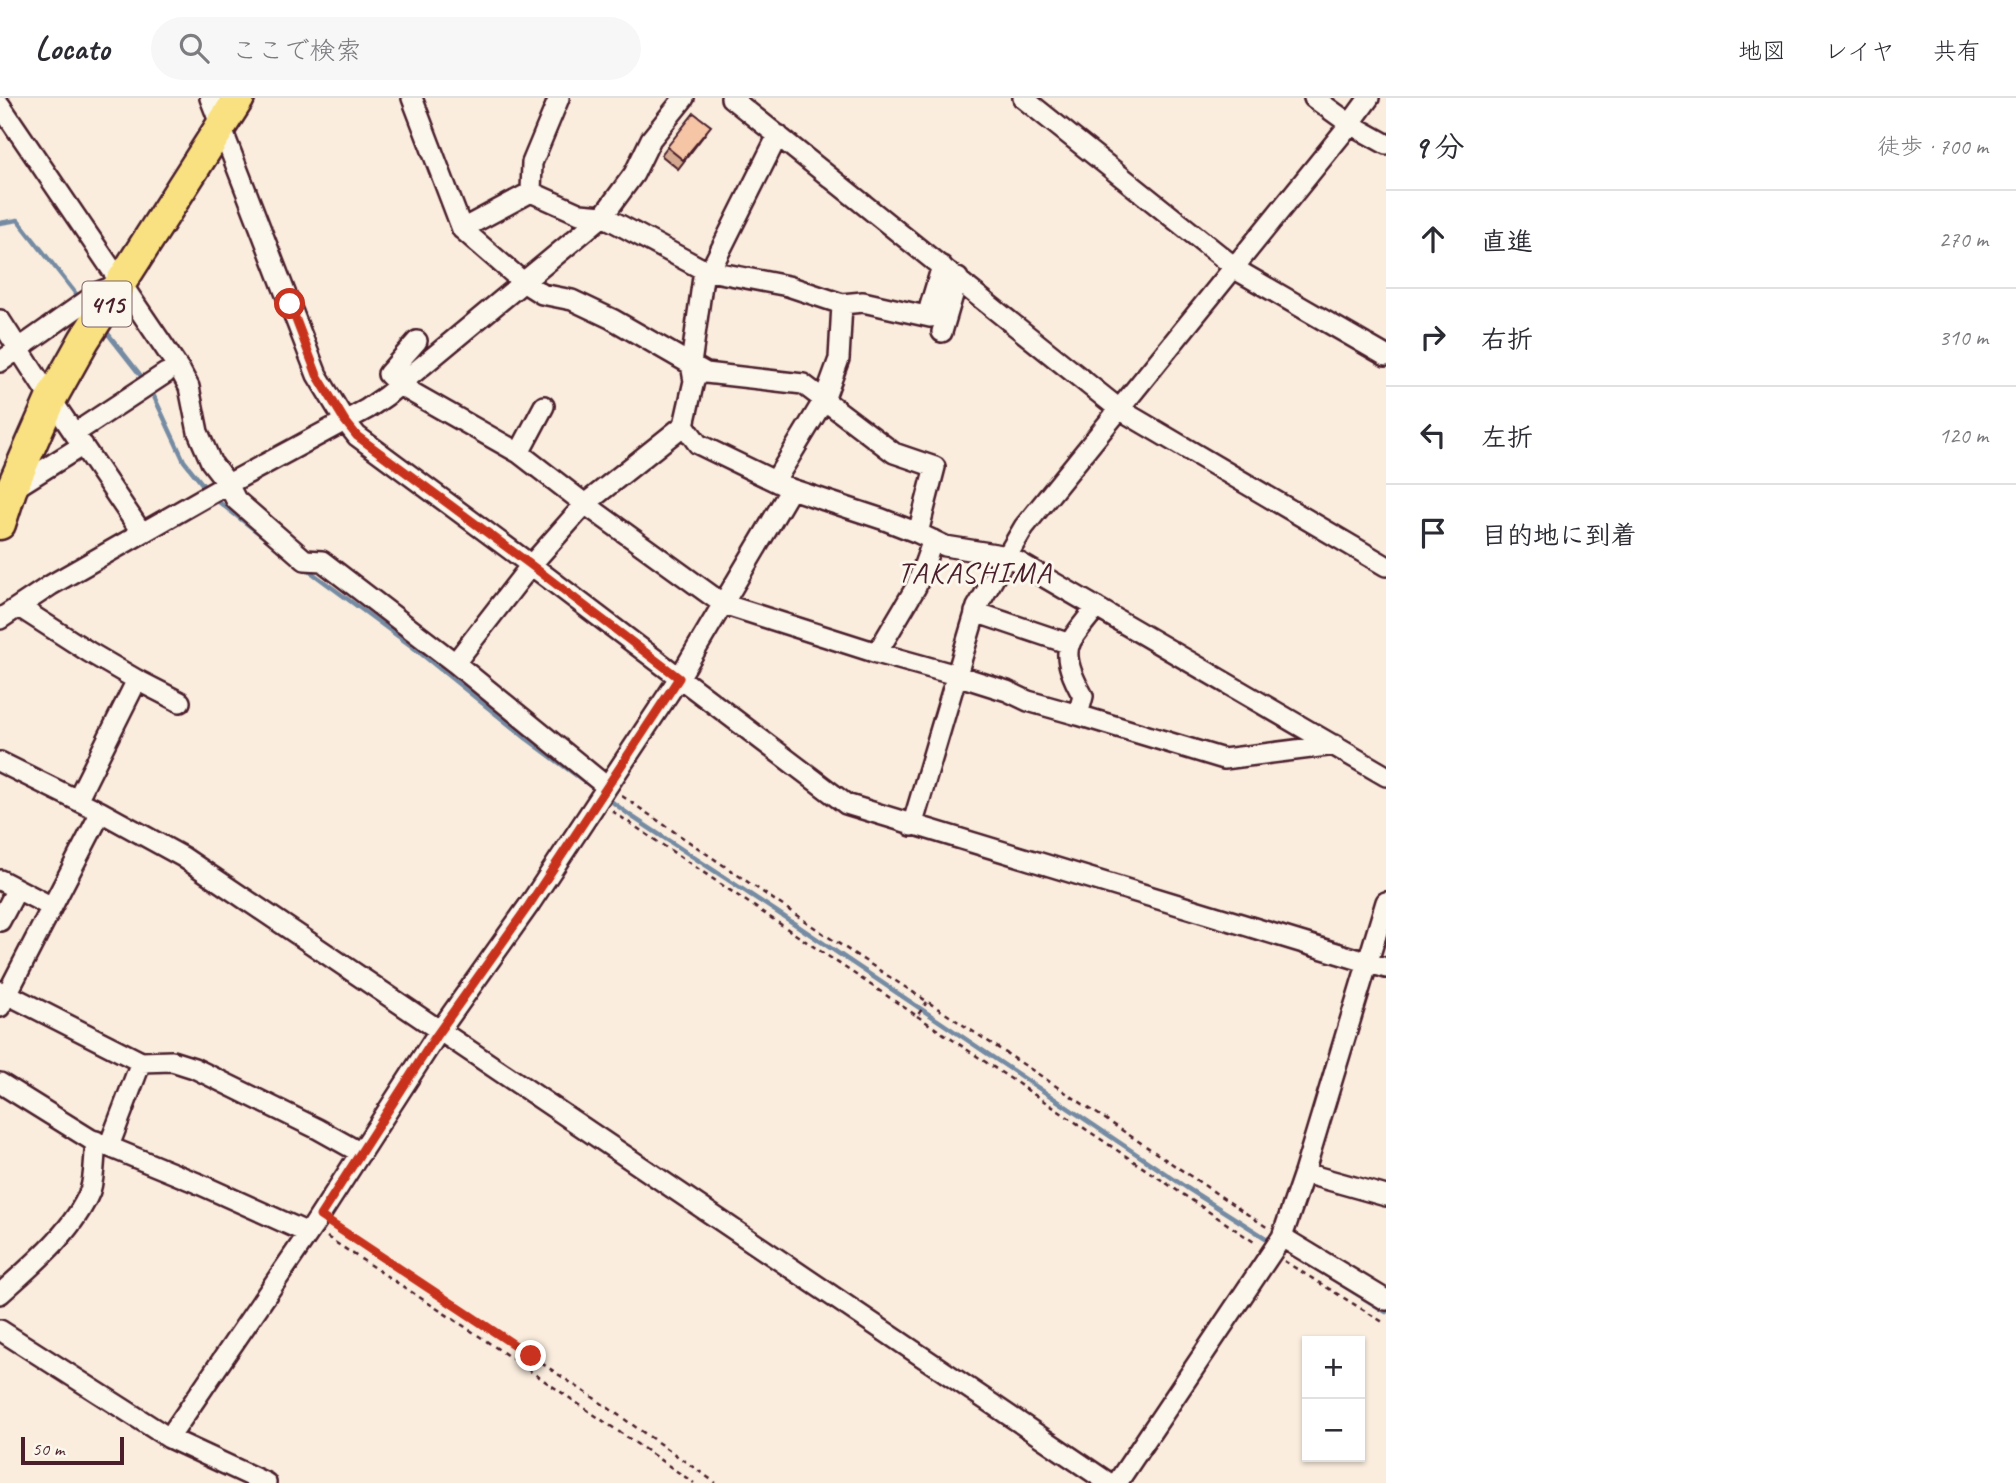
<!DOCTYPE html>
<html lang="ja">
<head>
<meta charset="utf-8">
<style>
  body { margin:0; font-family:Caveat,"Klee One",sans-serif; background:#f7f7f7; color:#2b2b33 }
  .controls { position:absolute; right:21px; bottom:21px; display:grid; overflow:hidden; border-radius:0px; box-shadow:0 2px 5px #0004 }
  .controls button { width:63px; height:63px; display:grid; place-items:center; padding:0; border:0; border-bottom:2px solid #e1e1e2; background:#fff; color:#2b2b33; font:35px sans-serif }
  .scale { position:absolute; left:21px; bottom:18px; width:103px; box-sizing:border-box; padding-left:7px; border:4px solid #4a1f2b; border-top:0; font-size:19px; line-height:24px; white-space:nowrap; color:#4a1f2b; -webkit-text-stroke:5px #fbf7ec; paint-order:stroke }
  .stop { position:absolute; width:21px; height:21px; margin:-16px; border:5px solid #c8321e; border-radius:50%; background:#fff }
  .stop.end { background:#c8321e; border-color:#fff; box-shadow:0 2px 7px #0008 }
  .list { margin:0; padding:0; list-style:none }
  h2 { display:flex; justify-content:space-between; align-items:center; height:91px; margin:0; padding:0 28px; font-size:30px }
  h2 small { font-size:23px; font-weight:400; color:#7c7c81 }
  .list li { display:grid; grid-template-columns:46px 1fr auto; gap:21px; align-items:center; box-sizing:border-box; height:98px; padding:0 28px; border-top:2px solid #e1e1e2 }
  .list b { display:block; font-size:26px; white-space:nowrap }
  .list em { font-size:23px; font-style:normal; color:#7c7c81 }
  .icon { flex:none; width:38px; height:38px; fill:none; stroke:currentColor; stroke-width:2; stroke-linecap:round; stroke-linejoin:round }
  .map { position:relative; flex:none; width:1386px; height:1385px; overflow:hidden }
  header { display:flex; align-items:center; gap:42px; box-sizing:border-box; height:98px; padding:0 35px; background:#fff; border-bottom:2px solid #e1e1e2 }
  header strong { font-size:33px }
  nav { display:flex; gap:38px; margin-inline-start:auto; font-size:24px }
  .search { width:490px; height:63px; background:#f7f7f7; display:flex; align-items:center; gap:18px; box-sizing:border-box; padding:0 24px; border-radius:38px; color:#7c7c81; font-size:26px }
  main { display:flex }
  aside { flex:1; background:#fff }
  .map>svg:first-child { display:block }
</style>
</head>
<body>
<header>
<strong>Locato</strong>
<div class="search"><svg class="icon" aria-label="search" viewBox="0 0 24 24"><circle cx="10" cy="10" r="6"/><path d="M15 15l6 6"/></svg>ここで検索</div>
<nav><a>地図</a><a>レイヤ</a><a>共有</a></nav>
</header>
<main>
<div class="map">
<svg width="1386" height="1385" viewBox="0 0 1386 1385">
  <rect width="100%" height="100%" fill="#faedde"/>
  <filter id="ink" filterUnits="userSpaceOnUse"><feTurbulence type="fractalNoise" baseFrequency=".0143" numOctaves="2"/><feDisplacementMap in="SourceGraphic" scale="14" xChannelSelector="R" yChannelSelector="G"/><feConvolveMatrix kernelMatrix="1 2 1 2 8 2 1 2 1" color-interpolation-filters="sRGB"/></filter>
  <g filter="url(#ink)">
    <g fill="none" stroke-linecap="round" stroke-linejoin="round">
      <!-- stream -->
      <path stroke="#758ba3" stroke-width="4.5" d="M 0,125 L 18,122 L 80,201
        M 105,232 L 145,283
        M 150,290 L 184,363 L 207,392
        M 215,401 L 269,443
        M 304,469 L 414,550 L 527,641 L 592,689
        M 607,700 L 631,718 L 774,812 L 1187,1090 L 1272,1144
        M 1310,1167 L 1386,1214"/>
      <defs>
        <path id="minor" d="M 210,0 L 317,277 L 345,323 L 357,338 L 531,467 L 846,706 L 1386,870
          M 412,0 L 462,131 L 523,184 L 542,196 L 572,202 L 612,221 L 706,275 L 803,286 L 894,355 L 935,369 L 918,435
          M 731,0 L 1119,311 L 1386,468
          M 1023,0 L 1242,175 L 1386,258
          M 1314,0 L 1350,26 L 1386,46
          M 0,7 L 180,272 L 189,289 L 198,334 L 211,364 L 228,386 L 236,402 L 305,462 L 322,463 L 455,565 L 531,467 L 585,406 L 723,506 L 877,555
          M 778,37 L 713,167 L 704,172 L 691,266 L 694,283 L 684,327 L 698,346 L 791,391 L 882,421 L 918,435 L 945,448 L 1008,458 L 1386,678
          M 531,94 L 580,116 L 603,118 L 704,172 L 788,188 L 842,206 L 863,204 L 930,219 L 930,208 L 942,168
          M 462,131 L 531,94 L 532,65 L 559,0
          M 0,222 L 51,301 L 142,435
          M 942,234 L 958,180
          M 417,243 L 388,276 L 399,287 L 519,355
          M 0,264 L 99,194 L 119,186
          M 544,308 L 519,355 L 585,406 L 684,327
          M 75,335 L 166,275
          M 775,383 L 824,302 L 839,261 L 842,206
          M 13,391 L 83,347
          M 933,442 L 916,489 L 877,555 L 956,577 L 1007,593 L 1028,603 L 1078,617
          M 19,509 L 89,554 L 137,582
          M 1096,509 C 1088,521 1076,533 1070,545 C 1063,561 1075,584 1083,598 L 1078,617 L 1224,661 L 1335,647
          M 975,514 L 1070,546
          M 0,521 L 51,487 L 142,435 L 228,386 L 367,311 L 386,298 L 603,118 L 634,76 L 651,41 L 684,0
          M 455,565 L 607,689
          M 0,664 L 101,714 L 7,896 L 0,893
          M 77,702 L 137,582 L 180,604
          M 101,714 L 183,759 L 1109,1385
          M 912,728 L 977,509 L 1024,429 L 1350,26 L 1369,0
          M 0,782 L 52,809
          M 0,823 L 17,791
          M 0,909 L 7,896 L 141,964 L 109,1048
          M 141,964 L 172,963 L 194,970 L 318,1031 L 361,1055
          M 0,985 L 90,1041 L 197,1085 L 308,1135
          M 1304,1075 L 1386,1098
          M 1282,1139 L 1386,1202
          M 0,1196 C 31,1168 74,1133 90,1093 C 95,1078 94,1059 96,1043
          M 0,1232 L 169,1340 L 266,1385
          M 169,1340 L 312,1130 L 436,938 L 529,807 L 679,580 L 791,391
          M 1117,1385 L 1282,1139 L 1304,1075 L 1386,804"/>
        <path id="highway" d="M 0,426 L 11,392 L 51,301 L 84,242 L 239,0"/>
      </defs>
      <!-- minor casing -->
      <use href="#minor" stroke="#4a1f2b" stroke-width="24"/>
      <!-- highway casing -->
      <use href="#highway" stroke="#4a1f2b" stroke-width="35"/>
      <!-- path -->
      <path stroke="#4a1f2b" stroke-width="2.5" stroke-dasharray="5 5" stroke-linecap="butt" d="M 622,698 L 824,836 L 1035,974 L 1268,1130
        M 612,713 L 917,918 L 927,904
        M 917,918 L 1257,1146
        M 333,1127 L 594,1300 L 716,1385
        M 327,1139 L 479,1238 L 694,1385
        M 1284,1163 L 1386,1226"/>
      <!-- minor -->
      <use href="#minor" stroke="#fbf7ec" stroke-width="19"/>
      <!-- highway -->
      <use href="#highway" stroke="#f9e181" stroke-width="30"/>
    </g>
    <!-- wall -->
    <path fill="#d4a98f" stroke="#4a1f2b" stroke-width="2" d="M 705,36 L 678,71 L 661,57 L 667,49 Z"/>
    <!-- building -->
    <path fill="#f6c5a6" stroke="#4a1f2b" stroke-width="2" d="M 694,15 L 711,28 L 683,62 L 667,49 Z"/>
  </g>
  <g fill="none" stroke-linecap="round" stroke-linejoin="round" filter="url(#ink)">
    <!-- route -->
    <path stroke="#c8321e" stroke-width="9" d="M 290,206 L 317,277 L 345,323 L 357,338 L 531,467 L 679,580 L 529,807 L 436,938 L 320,1118 L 531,1258"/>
  </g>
  <g text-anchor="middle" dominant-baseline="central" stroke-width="6" stroke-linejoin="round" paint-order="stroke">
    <!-- shield labels -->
    <rect fill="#fbf7ec" stroke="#7f6065" stroke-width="2" x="82.5" y="183.5" width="49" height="45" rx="5"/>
    <g font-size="26" font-weight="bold" fill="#4a1f2b">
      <text x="107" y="206">415</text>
    </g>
    <!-- neighbourhood labels -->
    <g font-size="30" letter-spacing="2" fill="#4a1f2b" stroke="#fbf7ec">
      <text x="975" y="474">TAKASHIMA</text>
    </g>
  </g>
</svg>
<div class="controls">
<button>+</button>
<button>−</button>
</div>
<div class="scale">50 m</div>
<div class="stop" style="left:290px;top:206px"></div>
<div class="stop end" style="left:531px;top:1258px"></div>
</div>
<aside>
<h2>9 分<small>徒歩 · 700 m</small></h2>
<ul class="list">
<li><svg class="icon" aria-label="ahead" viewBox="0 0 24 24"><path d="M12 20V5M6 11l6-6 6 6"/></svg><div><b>直進</b></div><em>270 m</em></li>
<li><svg class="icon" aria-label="right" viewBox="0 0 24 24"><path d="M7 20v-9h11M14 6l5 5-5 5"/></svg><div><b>右折</b></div><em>310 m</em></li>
<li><svg class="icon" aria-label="left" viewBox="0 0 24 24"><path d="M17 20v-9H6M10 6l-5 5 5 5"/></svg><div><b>左折</b></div><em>120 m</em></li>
<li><svg class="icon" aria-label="arrive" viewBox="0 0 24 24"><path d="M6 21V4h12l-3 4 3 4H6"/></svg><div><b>目的地に到着</b></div></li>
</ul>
</aside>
</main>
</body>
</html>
